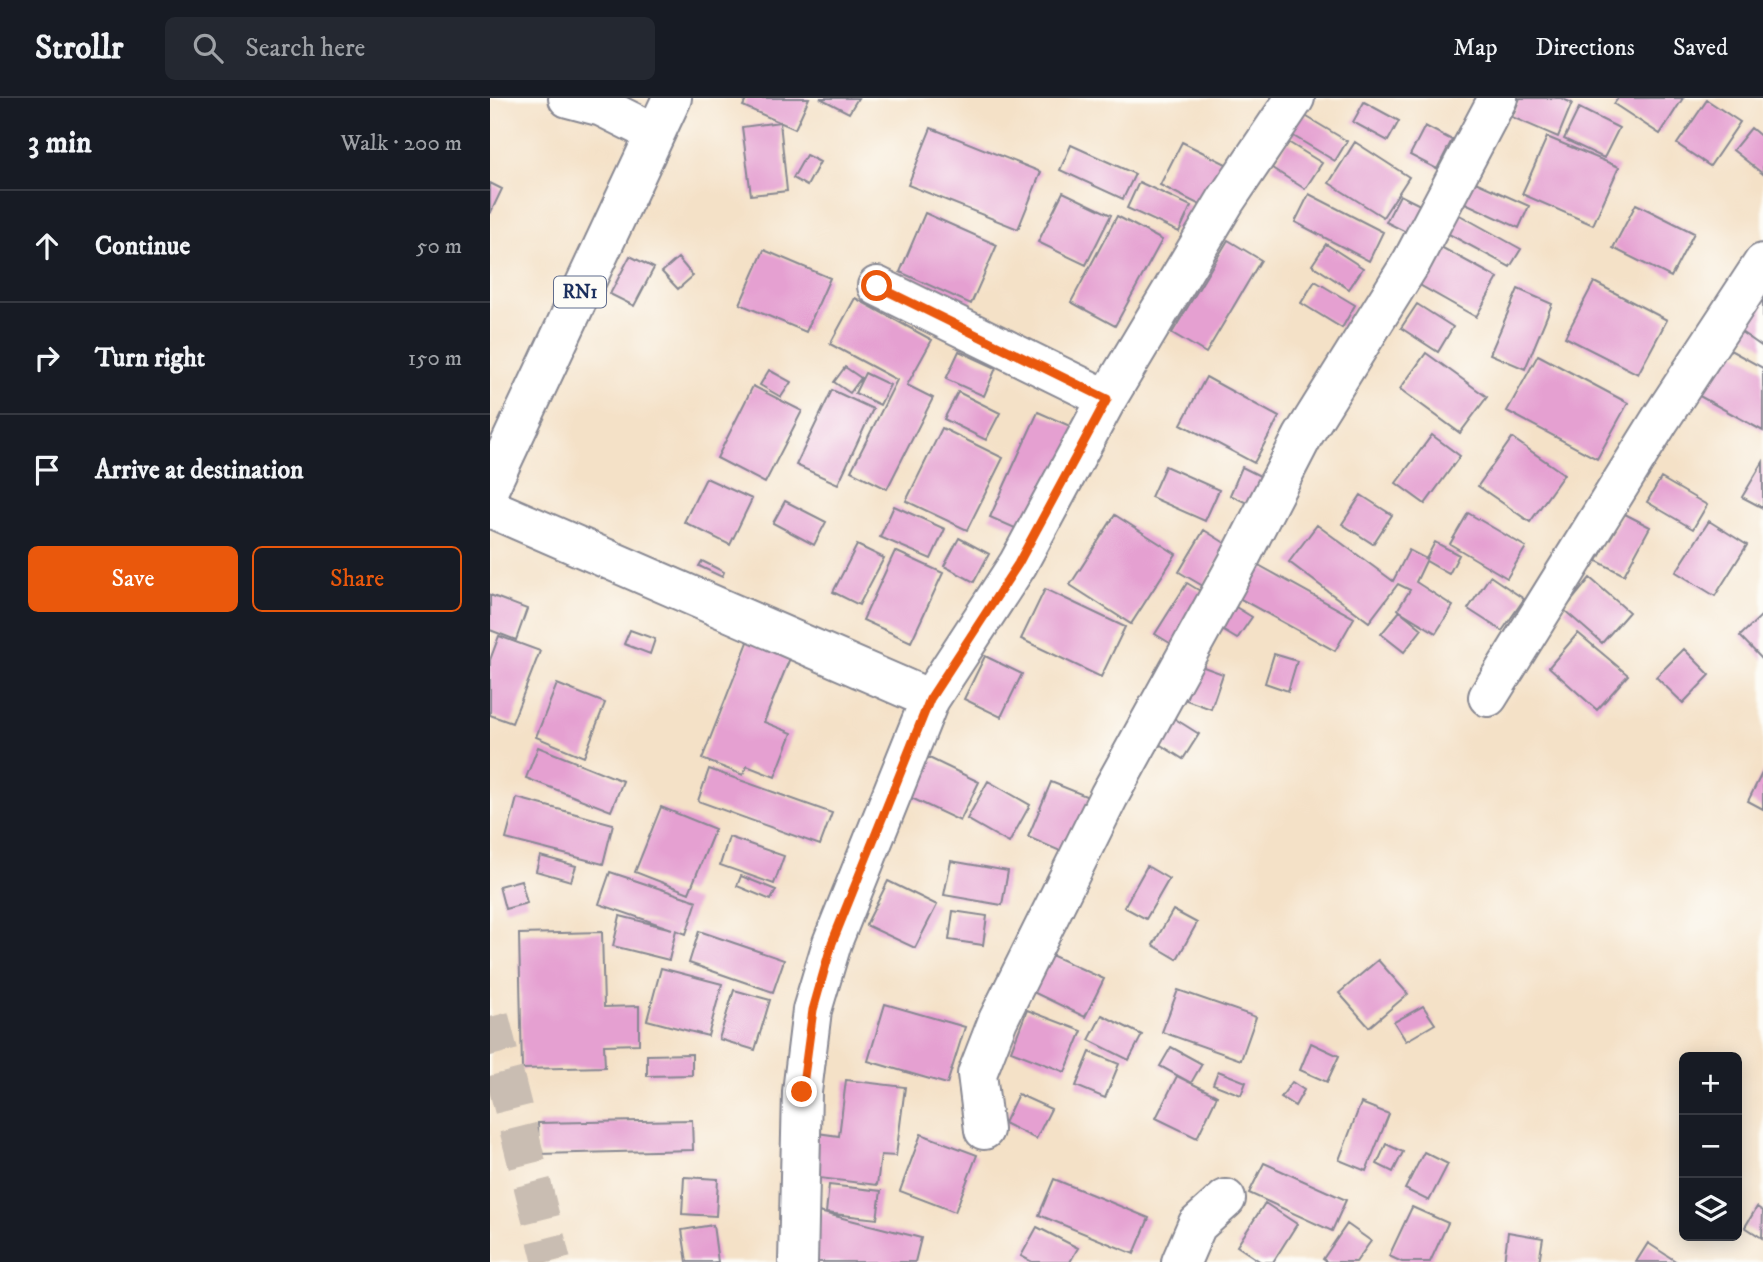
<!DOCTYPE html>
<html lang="en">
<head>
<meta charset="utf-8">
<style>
  body { margin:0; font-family:"IM FELL DW Pica",serif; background:#242831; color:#f1f3f6 }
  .controls { position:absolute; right:21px; bottom:21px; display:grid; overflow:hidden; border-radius:10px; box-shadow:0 4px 18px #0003 }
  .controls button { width:63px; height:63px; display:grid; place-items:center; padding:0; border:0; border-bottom:2px solid #363941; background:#171b24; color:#f1f3f6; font:35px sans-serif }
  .stop { position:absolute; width:21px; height:21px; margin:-16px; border:5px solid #ea580c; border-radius:50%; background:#fff }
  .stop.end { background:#ea580c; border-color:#fff; box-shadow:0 2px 7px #0008 }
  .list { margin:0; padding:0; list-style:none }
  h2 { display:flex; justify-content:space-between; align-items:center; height:91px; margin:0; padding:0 28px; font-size:30px }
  h2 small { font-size:23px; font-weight:400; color:#9ea1a6 }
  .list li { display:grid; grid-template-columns:46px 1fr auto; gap:21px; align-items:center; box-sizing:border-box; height:112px; padding:0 28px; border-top:2px solid #363941 }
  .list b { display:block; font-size:26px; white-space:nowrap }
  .list em { font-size:23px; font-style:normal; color:#9ea1a6 }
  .actions { display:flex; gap:14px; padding:21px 28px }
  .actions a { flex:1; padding:16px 0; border:2px solid #ea580c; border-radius:10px; text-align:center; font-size:24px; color:#ea580c }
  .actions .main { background:#ea580c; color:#fff }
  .icon { flex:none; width:38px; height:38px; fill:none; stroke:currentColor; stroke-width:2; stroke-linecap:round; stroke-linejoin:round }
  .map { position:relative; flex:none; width:1273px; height:1164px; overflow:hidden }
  header { display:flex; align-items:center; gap:42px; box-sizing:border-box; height:98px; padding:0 35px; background:#171b24; border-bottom:2px solid #363941 }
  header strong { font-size:33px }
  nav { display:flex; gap:38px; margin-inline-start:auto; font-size:24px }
  .search { width:490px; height:63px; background:#242831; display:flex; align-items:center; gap:18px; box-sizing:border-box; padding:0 24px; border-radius:10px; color:#9ea1a6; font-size:26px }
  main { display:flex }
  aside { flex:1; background:#171b24 }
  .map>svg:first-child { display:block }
</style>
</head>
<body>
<header>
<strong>Strollr</strong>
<div class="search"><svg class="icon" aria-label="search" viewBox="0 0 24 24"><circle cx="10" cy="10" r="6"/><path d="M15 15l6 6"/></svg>Search here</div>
<nav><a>Map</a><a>Directions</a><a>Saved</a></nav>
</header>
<main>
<aside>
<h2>3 min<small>Walk · 200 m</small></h2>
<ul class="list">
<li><svg class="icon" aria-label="ahead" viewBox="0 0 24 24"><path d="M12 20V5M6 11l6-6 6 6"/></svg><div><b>Continue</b></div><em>50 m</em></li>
<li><svg class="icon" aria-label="right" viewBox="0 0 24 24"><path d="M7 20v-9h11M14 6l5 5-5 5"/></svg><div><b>Turn right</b></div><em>150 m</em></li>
<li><svg class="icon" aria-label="arrive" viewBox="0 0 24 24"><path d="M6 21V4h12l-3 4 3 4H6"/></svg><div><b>Arrive at destination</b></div></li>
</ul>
<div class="actions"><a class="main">Save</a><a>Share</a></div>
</aside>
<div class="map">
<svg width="1273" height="1164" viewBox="0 0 1273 1164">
  <rect width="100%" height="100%" fill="#fdfcf7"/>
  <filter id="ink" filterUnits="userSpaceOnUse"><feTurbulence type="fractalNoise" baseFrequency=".0143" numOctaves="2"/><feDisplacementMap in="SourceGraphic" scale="14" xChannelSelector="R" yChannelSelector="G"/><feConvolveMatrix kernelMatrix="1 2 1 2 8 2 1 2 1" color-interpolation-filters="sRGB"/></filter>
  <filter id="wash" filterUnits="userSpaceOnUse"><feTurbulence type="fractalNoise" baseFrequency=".00686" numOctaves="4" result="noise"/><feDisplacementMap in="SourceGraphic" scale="28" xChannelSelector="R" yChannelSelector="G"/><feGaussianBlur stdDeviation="1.57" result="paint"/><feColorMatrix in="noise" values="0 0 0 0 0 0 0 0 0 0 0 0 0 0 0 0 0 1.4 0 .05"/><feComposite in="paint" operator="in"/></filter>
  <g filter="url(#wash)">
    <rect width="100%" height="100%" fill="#f4e1c7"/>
    <g id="blocks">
      <!-- building -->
      <path fill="#e5a0d1" d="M 257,0 L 319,0 L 305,31 L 253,8 Z
        M 330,0 L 368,0 L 359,15 Z
        M 1030,0 L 1071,0 L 1082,5 L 1068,39 L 1022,19 Z
        M 1128,0 L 1193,0 L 1170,36 L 1124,6 Z
        M 1217,2 L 1250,24 L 1220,68 L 1187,46 Z
        M 874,4 L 909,23 L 898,43 L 863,24 Z
        M 1089,10 L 1129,30 L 1114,60 L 1074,41 Z
        M 807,13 L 857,43 L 845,63 L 795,33 Z
        M 290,24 L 297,93 L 261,97 L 252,29 Z
        M 935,28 L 962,42 L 947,71 L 920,57 Z
        M 441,30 L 551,74 L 528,131 L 418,87 Z
        M 1261,30 L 1273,40 L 1273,76 L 1243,52 Z
        M 1057,39 L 1129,69 L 1103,127 L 1032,96 Z
        M 692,44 L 738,67 L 716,110 L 670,87 Z
        M 798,44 L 832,65 L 815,91 L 782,70 Z
        M 865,44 L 919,79 L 893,119 L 839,85 Z
        M 581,47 L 645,76 L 633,101 L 570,72 Z
        M 316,57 L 330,64 L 317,88 L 303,80 Z
        M 983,83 L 1039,108 L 1029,130 L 973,104 Z
        M 649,84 L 701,108 L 689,134 L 637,110 Z
        M 0,85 L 12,91 L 0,116 Z
        M 573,94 L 621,117 L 596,167 L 548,144 Z
        M 819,96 L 893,134 L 879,163 L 805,124 Z
        M 910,97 L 938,111 L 924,138 L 896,124 Z
        M 1146,106 L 1204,135 L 1181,179 L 1123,150 Z
        M 435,115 L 507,147 L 481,206 L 410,174 Z
        M 966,115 L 1031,151 L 1020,169 L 955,134 Z
        M 627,118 L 672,142 L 625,228 L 581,204 Z
        M 738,142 L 771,162 L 716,255 L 682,235 Z
        M 836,146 L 873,170 L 859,191 L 822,167 Z
        M 949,148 L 1008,180 L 986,219 L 928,186 Z
        M 274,152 L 340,180 L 316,234 L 250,206 Z
        M 140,158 L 164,170 L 144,208 L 120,196 Z
        M 188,160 L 203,178 L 188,191 L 172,174 Z
        M 825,183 L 865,207 L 852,230 L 811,205 Z
        M 1104,184 L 1177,222 L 1148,276 L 1075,239 Z
        M 1273,186 L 1273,249 L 1244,229 Z
        M 1028,191 L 1062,206 L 1035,271 L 1000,256 Z
        M 365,200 L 442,242 L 417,287 L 443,300 L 397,391 L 361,373 L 407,282 L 340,246 Z
        M 927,206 L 963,229 L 948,254 L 911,230 Z
        M 1231,247 L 1273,270 L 1273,333 L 1204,295 Z
        M 469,253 L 506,270 L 494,298 L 456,281 Z
        M 936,255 L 997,299 L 970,335 L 910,291 Z
        M 1048,257 L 1138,305 L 1107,361 L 1017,313 Z
        M 355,269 L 371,280 L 360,295 L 344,284 Z
        M 279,272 L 301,284 L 291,299 L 270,287 Z
        M 375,275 L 400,287 L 390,307 L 365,295 Z
        M 716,279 L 789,319 L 764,365 L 691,326 Z
        M 263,288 L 312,313 L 275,385 L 227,360 Z
        M 342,292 L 383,311 L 348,386 L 306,367 Z
        M 468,294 L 510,315 L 496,342 L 454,321 Z
        M 548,314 L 589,332 L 541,437 L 500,419 Z
        M 452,330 L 513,360 L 477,432 L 416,403 Z
        M 942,337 L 970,358 L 935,406 L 906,385 Z
        M 1022,340 L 1074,376 L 1040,424 L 988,388 Z
        M 1273,364 L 1273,410 L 1252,399 Z
        M 675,368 L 729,392 L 715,423 L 661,399 Z
        M 752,369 L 774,380 L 761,407 L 740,397 Z
        M 216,380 L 262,401 L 240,447 L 194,424 Z
        M 1171,380 L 1217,407 L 1203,431 L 1157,404 Z
        M 871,397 L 902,417 L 883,446 L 852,426 Z
        M 295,403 L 336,424 L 324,447 L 283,425 Z
        M 404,408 L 455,431 L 441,461 L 390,439 Z
        M 978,415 L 1036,449 L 1017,480 L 960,446 Z
        M 1133,415 L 1160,429 L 1134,477 L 1107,463 Z
        M 625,417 L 686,456 L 641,526 L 580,487 Z
        M 1219,423 L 1257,447 L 1225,498 L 1186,474 Z
        M 827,427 L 903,483 L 919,452 L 936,461 L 945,444 L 969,457 L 959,476 L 936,463 L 926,484 L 963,508 L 946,535 L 910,513 L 932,531 L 914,554 L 891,536 L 910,513 L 908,511 L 920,492 L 908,486 L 879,524 L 799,464 Z
        M 714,432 L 738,447 L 713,488 L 689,474 Z
        M 469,440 L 499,456 L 484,484 L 454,468 Z
        M 367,447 L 394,460 L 369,507 L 343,494 Z
        M 405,453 L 453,475 L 421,544 L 373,522 Z
        M 212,463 L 234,474 L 232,479 L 209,468 Z
        M 765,465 L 864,520 L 845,553 L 747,499 Z
        M 1000,478 L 1034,501 L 1012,533 L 978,511 Z
        M 1100,480 L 1139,514 L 1112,545 L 1074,512 Z
        M 697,485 L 720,499 L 688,550 L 665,536 Z
        M 555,491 L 635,529 L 611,579 L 531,541 Z
        M 0,497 L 37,511 L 26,542 L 0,532 Z
        M 736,503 L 762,519 L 747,541 L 722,526 Z
        M 1273,516 L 1273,562 L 1250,538 Z
        M 140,532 L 165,541 L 160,556 L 134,546 Z
        M 1088,535 L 1138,577 L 1107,612 L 1059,569 Z
        M 9,538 L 50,553 L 22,625 L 0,617 L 0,562 Z
        M 260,539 L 302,555 L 274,624 L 302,635 L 285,679 L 257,668 L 253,677 L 212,661 Z
        M 1194,551 L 1220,577 L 1193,605 L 1166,579 Z
        M 784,556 L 807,563 L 798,593 L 775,585 Z
        M 495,558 L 532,576 L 511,619 L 474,601 Z
        M 708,567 L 733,576 L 721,611 L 696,602 Z
        M 67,586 L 115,605 L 94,659 L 46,639 Z
        M 682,619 L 709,636 L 693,661 L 666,644 Z
        M 48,649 L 133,683 L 121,713 L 36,680 Z
        M 435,658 L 489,684 L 470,723 L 415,697 Z
        M 219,671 L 342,715 L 330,747 L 208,703 Z
        M 1273,673 L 1273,711 L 1258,703 Z
        M 498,683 L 540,707 L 519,745 L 477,721 Z
        M 561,684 L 601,700 L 577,756 L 538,739 Z
        M 27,700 L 123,726 L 113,766 L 16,741 Z
        M 171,709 L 225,731 L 199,795 L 145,774 Z
        M 239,739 L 294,758 L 284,786 L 230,767 Z
        M 50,758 L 86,768 L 81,783 L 46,773 Z
        M 461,763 L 518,773 L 512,807 L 454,797 Z
        M 657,768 L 679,781 L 656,821 L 634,809 Z
        M 120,774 L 207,803 L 196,836 L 186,832 L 179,862 L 123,848 L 130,818 L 182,831 L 109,806 Z
        M 251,778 L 286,792 L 281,802 L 247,788 Z
        M 31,782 L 37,805 L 15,811 L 9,788 Z
        M 398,783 L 447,807 L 425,850 L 376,827 Z
        M 683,812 L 707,825 L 687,861 L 663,847 Z
        M 463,813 L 497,818 L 493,847 L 459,842 Z
        M 209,833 L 294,862 L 283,894 L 199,865 Z
        M 112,834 L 114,909 L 149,908 L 149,946 L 114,947 L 115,969 L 32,971 L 29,836 Z
        M 559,856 L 614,881 L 595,919 L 541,893 Z
        M 888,862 L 918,896 L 879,929 L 849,895 Z
        M 171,870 L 232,886 L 218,938 L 157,922 Z
        M 244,892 L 280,902 L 265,952 L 229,941 Z
        M 688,892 L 766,919 L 751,962 L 672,934 Z
        M 395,906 L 475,929 L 457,986 L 378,963 Z
        M 933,908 L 945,926 L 916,943 L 904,924 Z
        M 537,912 L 592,933 L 575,974 L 521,953 Z
        M 612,917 L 652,937 L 639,962 L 599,942 Z
        M 821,945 L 849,958 L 837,984 L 810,972 Z
        M 681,949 L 712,966 L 701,985 L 670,968 Z
        M 600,954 L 629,966 L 615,1000 L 586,988 Z
        M 202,956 L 202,977 L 157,978 L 157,957 Z
        M 728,973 L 756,984 L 751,997 L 723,986 Z
        M 687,978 L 727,998 L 707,1040 L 666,1020 Z
        M 356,982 L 415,989 L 406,1058 L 391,1057 L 387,1087 L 321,1079 L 327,1035 L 349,1038 Z
        M 802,984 L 814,992 L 805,1008 L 791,999 Z
        M 528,996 L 561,1011 L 546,1041 L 514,1025 Z
        M 871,1005 L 899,1016 L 876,1073 L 849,1062 Z
        M 202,1022 L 203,1052 L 49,1056 L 48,1025 Z
        M 431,1036 L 487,1057 L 465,1114 L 410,1093 Z
        M 896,1046 L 913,1054 L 903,1074 L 887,1066 Z
        M 934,1054 L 958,1066 L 939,1103 L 915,1091 Z
        M 774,1065 L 856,1102 L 842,1133 L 759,1095 Z
        M 194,1079 L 228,1081 L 226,1118 L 192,1116 Z
        M 564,1081 L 659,1120 L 644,1156 L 549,1117 Z
        M 339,1087 L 391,1093 L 387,1121 L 336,1115 Z
        M 775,1105 L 807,1126 L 783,1164 L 771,1164 L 747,1148 Z
        M 922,1109 L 958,1125 L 940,1164 L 912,1164 L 899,1158 Z
        M 1267,1109 L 1273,1113 L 1272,1140 L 1255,1129 Z
        M 329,1114 L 431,1140 L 425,1164 L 316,1164 Z
        M 857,1126 L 881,1143 L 866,1164 L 837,1164 L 833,1161 Z
        M 223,1127 L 228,1164 L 197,1164 L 192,1132 Z
        M 547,1129 L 588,1150 L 580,1164 L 542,1164 L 531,1158 Z
        M 1018,1134 L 1053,1140 L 1049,1164 L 1014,1164 Z
        M 1158,1145 L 1187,1164 L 1146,1164 Z"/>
    </g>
  </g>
  <g filter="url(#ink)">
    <use href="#blocks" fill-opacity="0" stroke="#888892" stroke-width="2"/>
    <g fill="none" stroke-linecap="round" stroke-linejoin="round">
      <!-- minor-tunnel -->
      <path stroke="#c9bdb2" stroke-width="38" stroke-dasharray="38 19" stroke-linecap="butt" d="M 0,919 L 62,1164"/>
      <defs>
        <path id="minor" d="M 78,0 L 112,9 L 164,35
          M 387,188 L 617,301
          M 0,410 L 440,601
          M 998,599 L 1170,322 L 1273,165
          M 494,1032 L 487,976 L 508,922 L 619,698 L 748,464 L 813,338 L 922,163 L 1008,0
          M 308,1164 L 312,994 L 322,912 L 342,845 L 440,601 L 528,466 L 617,301 L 736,102 L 805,0
          M 691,1164 L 707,1127 L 736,1101"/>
        <path id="highway" d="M 0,389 L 182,0"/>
      </defs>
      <!-- minor casing -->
      <use href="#minor" stroke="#888892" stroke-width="42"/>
      <!-- highway casing -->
      <use href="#highway" stroke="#888892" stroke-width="42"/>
      <!-- minor -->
      <use href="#minor" stroke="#fff" stroke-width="38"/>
      <!-- highway -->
      <use href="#highway" stroke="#fff" stroke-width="38"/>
    </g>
  </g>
  <g fill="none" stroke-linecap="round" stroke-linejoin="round" filter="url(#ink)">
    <!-- route -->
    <path stroke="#ea580c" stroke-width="9" d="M 312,994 L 323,912 L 342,845 L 440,601 L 528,466 L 617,301 L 387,188"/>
  </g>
  <g text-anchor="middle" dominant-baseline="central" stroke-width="5" stroke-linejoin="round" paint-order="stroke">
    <!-- shield labels -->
    <rect fill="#fdfcf7" stroke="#5f6c8c" stroke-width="2" x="64" y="178.5" width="52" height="31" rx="5"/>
    <g font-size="19" font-weight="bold" fill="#1b2f5e">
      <text x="90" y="194">RN1</text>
    </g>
  </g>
</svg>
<div class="controls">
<button>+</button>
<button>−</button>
<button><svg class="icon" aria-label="layers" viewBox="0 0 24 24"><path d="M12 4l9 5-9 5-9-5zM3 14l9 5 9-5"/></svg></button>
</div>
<div class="stop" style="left:387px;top:188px"></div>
<div class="stop end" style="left:312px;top:994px"></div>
</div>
</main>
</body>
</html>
